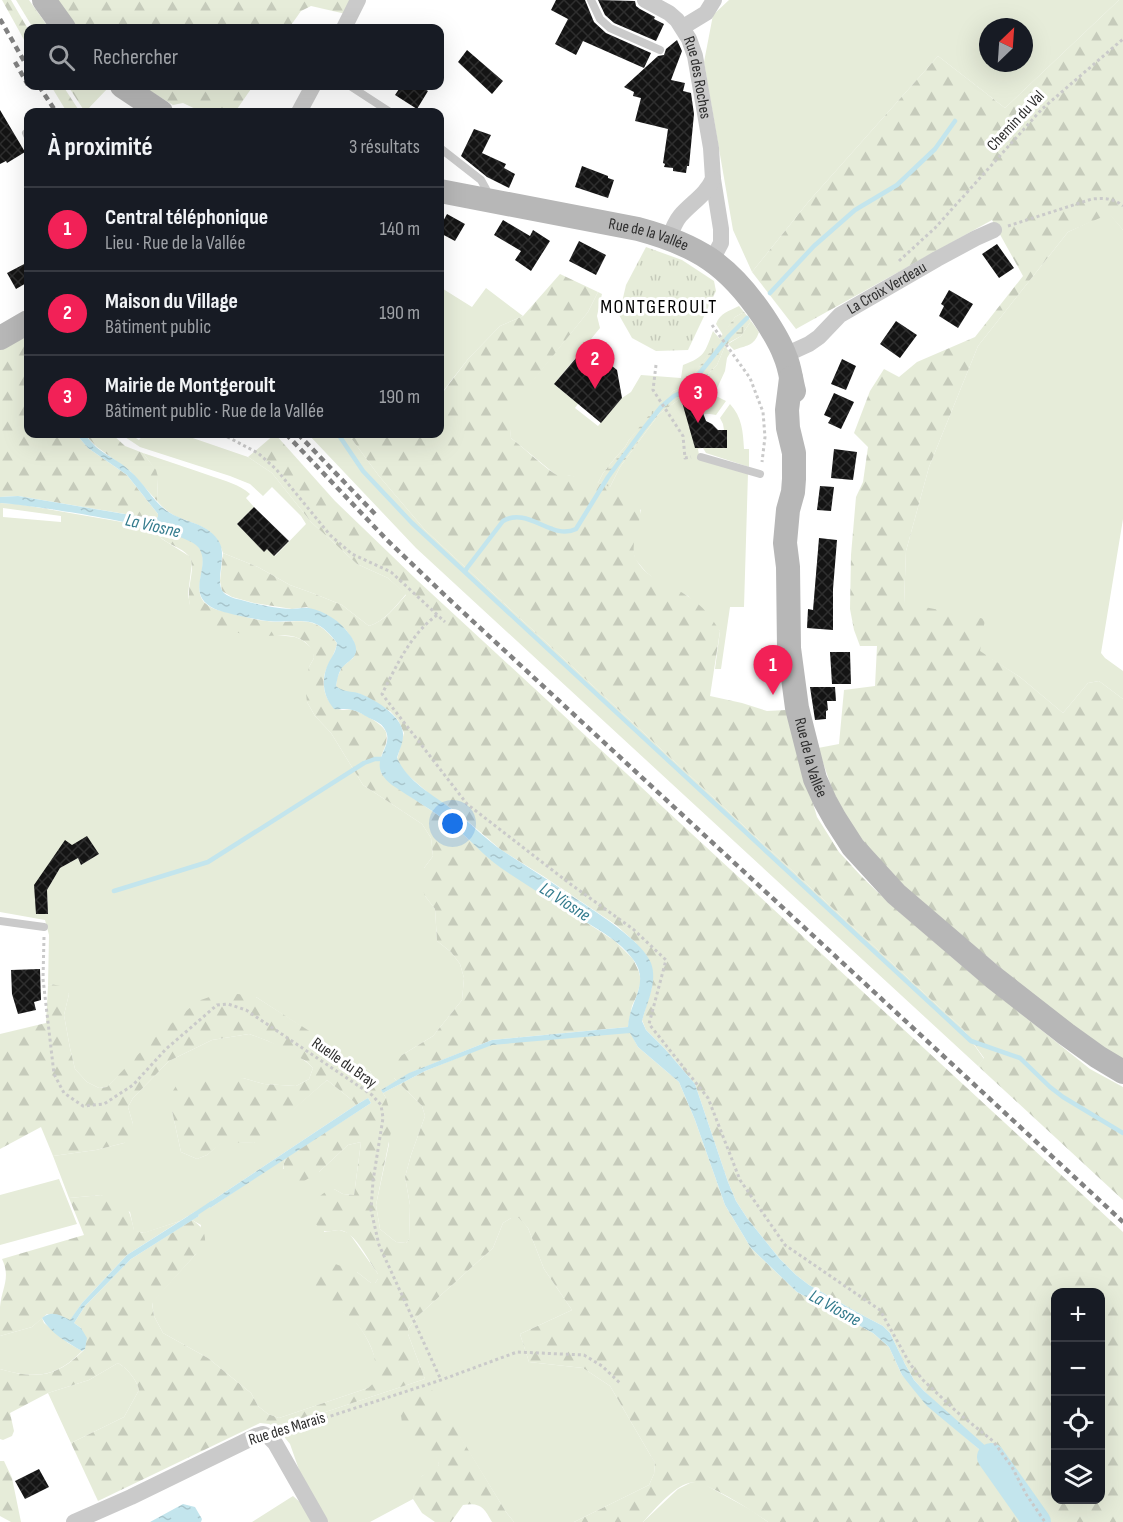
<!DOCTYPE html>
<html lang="fr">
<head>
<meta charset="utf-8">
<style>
  body { margin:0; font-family:"Sofia Sans Condensed",sans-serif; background:#20242c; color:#f1f3f6 }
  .controls { position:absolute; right:18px; bottom:18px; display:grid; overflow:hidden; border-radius:12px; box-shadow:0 6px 24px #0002 }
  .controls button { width:54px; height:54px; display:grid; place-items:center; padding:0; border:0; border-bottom:2px solid #363941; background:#171b24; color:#f1f3f6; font:30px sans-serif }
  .compass { position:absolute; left:979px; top:18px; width:54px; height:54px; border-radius:50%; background:#171b24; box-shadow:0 6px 24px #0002; rotate:25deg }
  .you { position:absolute; left:453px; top:824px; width:21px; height:21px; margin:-15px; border:4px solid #fff; border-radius:50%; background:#1a73e8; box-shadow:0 0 0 9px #1a73e833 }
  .badge { display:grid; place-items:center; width:39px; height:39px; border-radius:50%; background:#f22157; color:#fff; font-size:20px; font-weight:700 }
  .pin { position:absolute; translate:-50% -50px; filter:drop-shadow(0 2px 3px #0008) }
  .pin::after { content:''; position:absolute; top:32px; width:21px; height:18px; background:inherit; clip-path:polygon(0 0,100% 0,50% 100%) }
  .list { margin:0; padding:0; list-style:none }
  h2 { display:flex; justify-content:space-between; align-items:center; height:78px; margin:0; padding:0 24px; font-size:26px }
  h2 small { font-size:20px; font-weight:400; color:#9ea1a6 }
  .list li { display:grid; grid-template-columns:39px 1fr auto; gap:18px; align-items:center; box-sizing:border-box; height:84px; padding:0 24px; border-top:2px solid #363941 }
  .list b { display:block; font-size:22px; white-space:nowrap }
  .list p { margin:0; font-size:20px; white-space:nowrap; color:#9ea1a6 }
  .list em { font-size:20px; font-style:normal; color:#9ea1a6 }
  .icon { flex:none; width:33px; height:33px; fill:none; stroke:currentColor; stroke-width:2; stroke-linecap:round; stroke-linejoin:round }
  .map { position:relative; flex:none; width:1123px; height:1522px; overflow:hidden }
  .search { position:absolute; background:#171b24; box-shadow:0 6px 24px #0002; left:24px; top:24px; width:420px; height:66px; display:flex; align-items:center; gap:15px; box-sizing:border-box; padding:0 21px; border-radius:12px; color:#9ea1a6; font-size:22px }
  .panel { position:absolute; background:#171b24; box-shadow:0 6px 24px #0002; left:24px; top:108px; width:420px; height:330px; border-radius:12px }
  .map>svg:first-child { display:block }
</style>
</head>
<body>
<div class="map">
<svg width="1123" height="1522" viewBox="0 0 1123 1522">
  <defs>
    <pattern id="forest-firs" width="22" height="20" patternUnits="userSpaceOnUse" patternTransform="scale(1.5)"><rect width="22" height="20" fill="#e6ecd9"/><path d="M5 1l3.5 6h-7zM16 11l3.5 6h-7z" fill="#c6cbbb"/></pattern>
    <pattern id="wetland-marsh" width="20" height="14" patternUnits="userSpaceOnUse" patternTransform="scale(1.5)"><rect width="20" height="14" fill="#e6ecd9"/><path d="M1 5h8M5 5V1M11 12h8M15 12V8" fill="none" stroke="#c6cbbb"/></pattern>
    <pattern id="park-tufts" width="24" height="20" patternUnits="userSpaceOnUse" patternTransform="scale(1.5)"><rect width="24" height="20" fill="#e6ecd9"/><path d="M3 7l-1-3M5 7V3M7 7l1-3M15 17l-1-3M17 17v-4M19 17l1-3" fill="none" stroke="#c6cbbb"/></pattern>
    <pattern id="water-ripples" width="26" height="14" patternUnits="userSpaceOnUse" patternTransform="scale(1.5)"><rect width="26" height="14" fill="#c3e5ed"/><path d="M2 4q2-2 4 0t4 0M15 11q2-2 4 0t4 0" fill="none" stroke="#a8c5cc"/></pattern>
    <pattern id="building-cross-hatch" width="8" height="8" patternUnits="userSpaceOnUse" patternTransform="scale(1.5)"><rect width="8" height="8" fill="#141414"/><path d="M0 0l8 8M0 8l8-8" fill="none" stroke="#2e2e2e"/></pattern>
  </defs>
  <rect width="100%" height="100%" fill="#fff"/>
  <!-- grass -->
  <path fill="#e6ecd9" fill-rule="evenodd" d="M 729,0 L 1119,0 L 1005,108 L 938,56 L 809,201 L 752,272 L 733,230 L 704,62 L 713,15 ZM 988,27 L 1024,27 L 1024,63 L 988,63 Z
    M 1109,213 L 1123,230 L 1123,519 L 1101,653 L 1105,658 L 1123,671 L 1123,699 L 1099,681 L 1088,683 L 1063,713 L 1020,677 L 904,604 L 906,551 L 929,467 L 978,346 L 1068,232 Z
    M 440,287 L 472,307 L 486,288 L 523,316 L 500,326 L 468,359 L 440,395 Z
    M 598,292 L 602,294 L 597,316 L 600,328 L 554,384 L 578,404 L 575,408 L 598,426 L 622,398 L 631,392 L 641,375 L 681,378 L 683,365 C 705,357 705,352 713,331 L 720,339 L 689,381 L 685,386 L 673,391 L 649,417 L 629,440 L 625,447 L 616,457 L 603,473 L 598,483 L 567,475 L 556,475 L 511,438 L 508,411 L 588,312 Z
    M 739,306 L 744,312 L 735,317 L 723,335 L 716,324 C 720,313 729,311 739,306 Z
    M 751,321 L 759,332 C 754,347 746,345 734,350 L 728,344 L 741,336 Z
    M 725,346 L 730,353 L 727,358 L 725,371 L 714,395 L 726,401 L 716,415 L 710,414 L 703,414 L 706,422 L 712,424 L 716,430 L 724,430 L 723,424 L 720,418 L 730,404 C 742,417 743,431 744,449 L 749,449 L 749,467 L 706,453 L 703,448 L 698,449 L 699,455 L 748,473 L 744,607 L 730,607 L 721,669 L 715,669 L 720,631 L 688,596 L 657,581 L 646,572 L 635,559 L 632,546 L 641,510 L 610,487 L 620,467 L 659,414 L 696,387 L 717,365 Z
    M 121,434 L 130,434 L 139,440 L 144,434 L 181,434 L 248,457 L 272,473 L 311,522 L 357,564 L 388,578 L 406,594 C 395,607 385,621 369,626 L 342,605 L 315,594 L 290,585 L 258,567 L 223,553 C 215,526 198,526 175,516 C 168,512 162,507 157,501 C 158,474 160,475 143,453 C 166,461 189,468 211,476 C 225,481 239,484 250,494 L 246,498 L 254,507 L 237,524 L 264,551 L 267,549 L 275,556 L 306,524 L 301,516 L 272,487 L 263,496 L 250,484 L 230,476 L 140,447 L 125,437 Z
    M 308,434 L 348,434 L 379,476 L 425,530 L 963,1029 L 984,1059 L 978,1066 L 416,548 Z
    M 0,503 L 18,504 L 151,527 L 162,539 L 189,556 L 192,563 L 188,594 L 190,605 L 277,635 L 295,637 L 302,640 L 313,649 L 314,658 L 309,667 L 307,702 L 315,716 L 331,733 L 363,785 L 422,824 L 431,838 L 433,856 L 424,868 L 425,896 L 435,909 L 437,941 L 451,952 L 460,964 L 464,978 L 462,1000 L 433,1036 L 402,1055 L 394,1078 L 397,1081 L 381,1090 L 370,1071 L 256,997 L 121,1073 L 107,1087 L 99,1088 L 87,1082 L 75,1069 L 70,1048 L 64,1015 L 69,994 L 52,984 L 48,986 L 49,935 L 45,920 L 0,912 ZM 3,508 L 61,516 L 61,522 L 3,517 ZM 99,854 L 81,865 L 78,858 L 60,868 L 47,890 L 48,914 L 36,914 L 54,856 Z
    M 249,1034 C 270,1041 298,1052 313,1068 L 309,1079 L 296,1086 L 264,1084 L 243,1078 L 172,1111 L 181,1152 L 197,1159 L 207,1155 L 223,1141 L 254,1143 L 327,1080 L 353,1101 L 356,1105 L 207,1204 L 210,1208 L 285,1158 L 283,1169 L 319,1172 L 348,1145 L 361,1142 L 354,1195 L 343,1194 L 334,1189 L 324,1232 L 339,1230 L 349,1233 L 378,1274 L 378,1279 L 375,1283 L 371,1283 L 357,1272 L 334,1307 C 339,1310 346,1313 351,1317 C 364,1329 380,1359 377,1378 C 376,1383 372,1385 368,1388 L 279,1418 L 268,1414 L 258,1406 L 251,1393 L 208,1358 L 163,1333 L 154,1316 L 152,1302 L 196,1254 L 201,1225 L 192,1220 L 199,1216 L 196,1211 L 180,1221 L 144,1233 L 134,1231 L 130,1212 L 101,1195 L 69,1198 L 53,1156 L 96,1150 L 124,1143 L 133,1124 L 128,1107 L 133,1098 L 169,1061 L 212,1040 Z
    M 400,1084 L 422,1106 L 425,1116 L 411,1155 L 405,1177 L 410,1205 L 409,1239 L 406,1243 L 396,1242 L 380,1229 L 376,1205 L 389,1144 L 386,1098 L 383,1093 Z
    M 59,1179 L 77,1224 L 0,1245 L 0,1195 Z
    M 511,1218 L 520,1218 L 528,1228 L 544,1269 L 572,1310 L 520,1334 L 529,1362 L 583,1368 L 610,1386 L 655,1463 L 654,1474 L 649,1485 L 574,1522 L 514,1522 L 506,1512 L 431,1390 L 427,1451 L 438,1458 L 439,1465 L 436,1470 L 422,1476 L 414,1494 L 413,1499 L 370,1522 L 326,1522 L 304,1484 L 290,1444 L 277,1428 L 425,1379 L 408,1334 L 408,1329 L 419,1315 L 493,1248 L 503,1223 Z
    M 42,1318 L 44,1323 L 68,1343 L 82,1351 C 56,1378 35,1379 0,1369 L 0,1336 L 32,1327 Z
    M 118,1363 C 127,1368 137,1380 139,1390 L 124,1417 L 71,1443 L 48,1393 L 89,1380 Z
    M 690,1483 L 702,1483 L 751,1510 L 768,1522 L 643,1522 L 678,1489 Z
    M 293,1496 L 301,1503 L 312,1522 L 252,1522 Z"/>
  <!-- forest -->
  <path fill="url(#forest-firs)" fill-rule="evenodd" d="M 2,0 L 11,0 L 28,29 L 28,47 Z
    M 16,0 L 29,0 L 49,28 L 33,28 Z
    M 58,0 L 353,0 L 346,14 L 311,6 L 301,11 L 289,28 L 77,28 Z
    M 1119,0 L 1123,0 L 1123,230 L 1109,214 L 1068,232 L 978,346 L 929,467 L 906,551 L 904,603 L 985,619 L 980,651 L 1020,677 L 1063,713 L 1088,683 L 1099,681 L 1123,699 L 1123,1061 L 1051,1010 L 900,884 L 841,815 L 818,748 L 839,744 L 844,690 L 875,686 L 877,646 L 860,646 L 854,630 L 850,609 L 851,555 L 856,497 L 863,482 L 868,447 L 854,433 L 870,391 L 884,369 L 899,377 L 917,362 L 975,337 L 1023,276 L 992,220 L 796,329 L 752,272 L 809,201 L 938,56 L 1005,108 Z
    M 51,86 L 63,86 L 80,112 L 70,112 L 67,108 L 65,109 Z
    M 68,86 L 105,86 L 108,88 L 85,112 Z
    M 142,86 L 253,86 L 235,112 L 202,112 L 183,103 L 173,105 Z
    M 560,274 L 598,292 L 588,312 L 509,411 L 511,438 C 519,444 551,473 557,475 C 560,475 564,475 567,475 C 584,477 618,488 632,497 C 654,510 624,541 637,561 C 649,581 671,584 689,597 C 703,606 711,617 720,631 L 710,696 L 742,703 L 767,711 L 786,710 L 817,817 L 839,852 L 862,877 L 890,904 L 974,976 L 1090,1069 L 1123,1087 L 1123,1200 L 978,1066 L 984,1058 L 963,1029 L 425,530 L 379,476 L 348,434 L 440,434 L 440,396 L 468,359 L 500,326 L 523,316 Z
    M 24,332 L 28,342 L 28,434 L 76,434 L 88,448 L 127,475 L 158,514 L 158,517 L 155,519 L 18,496 L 0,497 L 0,347 Z
    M 84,434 L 112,434 L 125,446 L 143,453 L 156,470 L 158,477 L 157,501 L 130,471 L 97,447 Z
    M 275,434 L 335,501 L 418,581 L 1123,1232 L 1123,1522 L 768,1522 C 754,1512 705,1479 689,1483 C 673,1487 654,1510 643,1522 L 574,1522 L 649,1485 L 654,1474 L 655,1463 L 610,1386 L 583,1368 L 529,1362 L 520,1334 L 572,1310 L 544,1269 L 528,1228 L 519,1218 L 511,1218 L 503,1223 L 493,1248 L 419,1315 L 408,1329 L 408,1334 L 425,1379 L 277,1428 L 269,1424 L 260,1423 L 98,1501 L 71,1443 L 124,1417 L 139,1390 C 137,1380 127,1368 118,1363 L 89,1380 L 48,1393 L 10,1413 L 14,1431 L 12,1436 L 3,1440 L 0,1439 L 0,1369 C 38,1380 57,1377 85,1349 L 81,1328 L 74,1323 L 85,1306 L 131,1259 L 192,1220 C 202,1226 206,1233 205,1244 L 152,1303 L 154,1316 L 163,1333 L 208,1358 L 251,1393 L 258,1406 L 268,1414 L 279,1418 L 368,1388 C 376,1382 377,1378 376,1368 C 375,1350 365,1332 352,1319 C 348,1314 341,1312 336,1309 C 324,1301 301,1283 318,1269 C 321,1266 326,1264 330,1262 L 357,1272 L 371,1283 L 375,1283 L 378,1279 L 378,1274 C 370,1263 360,1243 350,1235 C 335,1221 325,1245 312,1217 C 317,1201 316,1194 334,1189 L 343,1194 L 354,1195 L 361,1142 L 348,1145 L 319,1172 L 296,1186 C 283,1178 282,1172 285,1158 L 371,1103 L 368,1098 L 356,1105 L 353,1101 L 327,1080 L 293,1110 L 266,1137 L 254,1143 L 223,1142 L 207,1155 L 197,1159 L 181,1152 L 172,1111 L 171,1094 L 176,1086 L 197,1082 L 243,1078 L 264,1084 L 296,1086 L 309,1079 L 313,1068 L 306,1061 L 268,1041 L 249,1034 L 212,1040 L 169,1061 L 133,1098 L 128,1107 L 133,1124 L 132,1136 L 124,1143 L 96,1150 L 53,1156 L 41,1127 L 0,1149 L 0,1034 L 46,1023 L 48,986 L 51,984 L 60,986 L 69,994 L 64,1015 L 70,1048 L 75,1069 L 87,1082 L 99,1088 L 107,1087 L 152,1040 L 198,1001 L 215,995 L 238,994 L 256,997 L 347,1055 L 370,1071 L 386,1098 L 393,1122 L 376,1205 L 380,1229 L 396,1242 L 406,1243 L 409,1239 L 410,1205 L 405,1177 L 411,1155 L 425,1116 L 422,1106 L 400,1084 L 425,1071 L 492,1044 L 630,1032 L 638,1047 L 679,1082 L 695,1120 L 725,1205 L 751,1248 L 797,1292 L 873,1333 L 889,1347 L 902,1375 L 955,1428 L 980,1450 L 992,1465 L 1009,1491 L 1017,1485 L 924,1391 L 914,1380 L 905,1364 L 890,1333 L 883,1326 L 864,1316 L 809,1285 L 796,1275 L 779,1258 L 747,1218 L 736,1201 L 728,1182 L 695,1084 L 665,1049 L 646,1030 L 642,1020 L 652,987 L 636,943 L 616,925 L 543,876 L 501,850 L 457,812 L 433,797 L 411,778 L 401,768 L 397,759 L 404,733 L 398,720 L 390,711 L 358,693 L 350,693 L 340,690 L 336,686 L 337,678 L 342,667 L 353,658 L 356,651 L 353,640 L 346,630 L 307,607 L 292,609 L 254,603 L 232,597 L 222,591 L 220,581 L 223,553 L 258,567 L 290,585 L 315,594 L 342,605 L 369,626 C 385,621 395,607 406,595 L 388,578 L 357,564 L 311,522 L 272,473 L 248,457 ZM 1056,1292 L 1100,1292 L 1100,1500 L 1056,1500 Z
    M 151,527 C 163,531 189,536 198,546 C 212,561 190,589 205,603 C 212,610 223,611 231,613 C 243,616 255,620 267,621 C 301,625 312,611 337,643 C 335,656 326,665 324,677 C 322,690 328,708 342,710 C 346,710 349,709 352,710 C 360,711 383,724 386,732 C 388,741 385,747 382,754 C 380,760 381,767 381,773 L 391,783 L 451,824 L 499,866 L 615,941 L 633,959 L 639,972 L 641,981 L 637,995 L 632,1006 L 628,1027 L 492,1040 L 410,1073 L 397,1081 L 394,1078 L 392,1067 L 402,1055 L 433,1036 L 462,1000 L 464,978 L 460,964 L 451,952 L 437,941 L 435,909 L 425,896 L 420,880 L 424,868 L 433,856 L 431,838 L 422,824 L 363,785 L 331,733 L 315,716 L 307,702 L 305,685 L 309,667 L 314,658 L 312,649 C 309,646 306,642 302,640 C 287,631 268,638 252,636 C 240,634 209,625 200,619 C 177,602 198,573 190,558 C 186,550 172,546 164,540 C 159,537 155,532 151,527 Z
    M 101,1195 C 127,1205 128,1202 134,1230 L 143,1233 L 180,1221 L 127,1255 L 82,1303 L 70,1321 L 47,1314 L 32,1327 L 0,1336 C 0,1327 0,1316 0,1307 C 2,1287 11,1278 2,1259 L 84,1235 L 69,1198 Z
    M 432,1390 L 506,1512 L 514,1522 L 492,1522 C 484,1508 481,1502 463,1505 L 451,1522 L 435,1522 L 422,1513 L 413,1499 C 414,1491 415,1481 422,1476 C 428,1471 434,1472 439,1465 L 437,1458 L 410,1442 L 403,1431 L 399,1400 Z
    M 4,1461 L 12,1478 L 21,1522 L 11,1522 L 0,1516 L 0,1461 Z"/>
  <!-- wetland -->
  <path fill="url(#wetland-marsh)" d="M 744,312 L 751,321 L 741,336 L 730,342 L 725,346 L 717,365 L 696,387 L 659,414 L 620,467 L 610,487 L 598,483 L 603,473 L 616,457 L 625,447 L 629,440 L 657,405 L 673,391 L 685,386 L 689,381 L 735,317 Z"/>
  <!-- park -->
  <path fill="url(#park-tufts)" d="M 646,247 L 682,260 L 714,281 L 716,291 L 688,350 L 656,351 L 632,338 L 619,315 L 626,285 Z"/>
  <!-- water -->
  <path fill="url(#water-ripples)" d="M 76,434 L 84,434 C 88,438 92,443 96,447 C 107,456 120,461 130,471 C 144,483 152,500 167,511 C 184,523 206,522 218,540 C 229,555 213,582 224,593 C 230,598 238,599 245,601 C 260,605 276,608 290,609 C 296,609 303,607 309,608 C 325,611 340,621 350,635 C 353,639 357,646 356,652 C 354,660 345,663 341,669 C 338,674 337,680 336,686 C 343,692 350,691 358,693 C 373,698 405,717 403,736 C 403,743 399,751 397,758 C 409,784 436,796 457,813 C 473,825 486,840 503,851 C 531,869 559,887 587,906 C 605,918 643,943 651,963 C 658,982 647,1002 642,1021 L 646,1030 L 665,1049 L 695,1084 L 728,1182 L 736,1201 L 747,1218 L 779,1258 L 796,1275 L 809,1285 L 864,1316 L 883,1326 L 890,1333 L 905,1364 L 914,1380 L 924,1391 L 998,1457 L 1017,1485 L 1009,1491 L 992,1465 L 980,1450 L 927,1406 L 913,1389 L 902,1375 L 889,1347 L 873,1333 L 797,1292 L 751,1248 L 725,1205 L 695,1120 L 679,1082 L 638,1047 L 630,1033 L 492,1045 L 425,1071 L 383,1093 L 381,1090 L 409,1073 L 492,1040 L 628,1027 C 629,1001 652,983 632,958 C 620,942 602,932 586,922 C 557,904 529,887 501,868 C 482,855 468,836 449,823 C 431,809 411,798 392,785 C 362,762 398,747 384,728 C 381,723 374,720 369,718 C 364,715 358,711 352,710 C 347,708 340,710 334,709 C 322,695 321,678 329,662 C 333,655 336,651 337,643 C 314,612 301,624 268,621 C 258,620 224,613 215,609 C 183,594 212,568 199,548 C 185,527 30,505 0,503 L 0,497 L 18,496 L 154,519 L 158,517 L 158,514 L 127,475 L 88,448 Z
    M 368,1098 L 371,1103 L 210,1208 L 207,1204 L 356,1105 Z
    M 196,1211 L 199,1216 L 131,1259 L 85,1306 L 74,1323 L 81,1328 L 87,1338 L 85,1349 L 82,1351 C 68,1343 50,1333 42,1318 C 52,1310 60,1315 70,1320 L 82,1303 L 127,1255 Z
    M 183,1504 L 195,1507 L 202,1519 L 201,1522 L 150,1522 Z"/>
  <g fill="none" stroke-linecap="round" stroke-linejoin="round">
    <!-- stream -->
    <path stroke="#c3e5ed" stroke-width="4.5" d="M 770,293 L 814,246 L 855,210 L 897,185 L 935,149 L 955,121
      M 338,434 L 363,471 L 412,523 L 971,1041 L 1020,1058 L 1050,1087 L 1063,1097 L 1123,1133
      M 465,572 L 467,568 L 503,521 C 528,506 552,541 576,529 L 608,477 L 645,427 L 661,407 L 674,396 L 682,392 L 691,384 L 729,336 L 747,318
      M 114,891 L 208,862 L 364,763 L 375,759 L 386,759
      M 194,1215 L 212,1203"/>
    <!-- river -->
    <path stroke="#c3e5ed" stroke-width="28" d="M 991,1457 L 1037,1522"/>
  </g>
  <!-- building -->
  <path fill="url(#building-cross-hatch)" d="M 556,0 L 585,0 L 594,22 L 606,33 L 651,53 L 644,68 L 583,41 L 576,55 L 555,44 L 568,19 L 551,10 Z
    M 598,0 L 635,1 L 636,6 L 640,9 L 655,17 L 654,19 L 664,24 L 656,41 L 614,23 L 605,15 Z
    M 677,40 L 682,51 L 671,80 L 685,83 L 683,91 L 691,93 L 694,114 L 689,166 L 687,166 L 686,173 L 673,171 L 673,168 L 664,167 L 665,164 L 663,163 L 668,129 L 635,121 L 641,98 L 633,96 L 634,92 L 624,87 L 658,56 L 664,55 L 666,49 Z
    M 467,50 L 503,81 L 492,94 L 458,62 Z
    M 401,86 L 420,86 L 428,91 L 417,109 L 395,95 Z
    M 0,110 L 25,152 L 7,163 L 6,161 L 0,164 Z
    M 474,129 L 491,135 L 482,153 L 506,164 L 504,168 L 515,174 L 509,188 L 487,177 L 461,156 Z
    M 582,166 L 608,176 L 608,178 L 614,180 L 608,198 L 575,187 Z
    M 447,214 L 465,224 L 455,241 L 440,233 L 440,227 Z
    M 503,220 L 530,236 L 533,230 L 550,241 L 531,271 L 515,260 L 521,251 L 494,235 Z
    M 579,241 L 606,255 L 596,275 L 569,261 Z
    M 997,244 L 1014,268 L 999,278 L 982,254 Z
    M 28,262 L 28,282 L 16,289 L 7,273 Z
    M 949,290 L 973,304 L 958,328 L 939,316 L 944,306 L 941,304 Z
    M 896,321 L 917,335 L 900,358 L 880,344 Z
    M 582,351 L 596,363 L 601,357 L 617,370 L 622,398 L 601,423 L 554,384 Z
    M 842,359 L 856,366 L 846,390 L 831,384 Z
    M 834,393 L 854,402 L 841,429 L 828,423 L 831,418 L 824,415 Z
    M 697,397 L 706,421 L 712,424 L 718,430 L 727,430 L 727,448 L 695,448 L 682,402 Z
    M 834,449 L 857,452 L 853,480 L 831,478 Z
    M 820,486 L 834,487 L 831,511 L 817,510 Z
    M 254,507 L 289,541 L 274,556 L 267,549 L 264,552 L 237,524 Z
    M 819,538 L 837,540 L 833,589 L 833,630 L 807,628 L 808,609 L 813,610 Z
    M 830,652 L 850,652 L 851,684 L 832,684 Z
    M 810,687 L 835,687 L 836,701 L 827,701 L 828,710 L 826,711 L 826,719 L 815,720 Z
    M 87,836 L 99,854 L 81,865 L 78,858 L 60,868 L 47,890 L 48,914 L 36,914 L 34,885 L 65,840 L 72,845 Z
    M 40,969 L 41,1000 L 34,1002 L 36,1010 L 18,1014 L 12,994 L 11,970 Z
    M 39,1469 L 49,1487 L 25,1499 L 15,1481 Z"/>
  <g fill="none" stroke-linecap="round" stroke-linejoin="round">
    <!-- path -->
    <path stroke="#cacaca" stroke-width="3" stroke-dasharray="3 3" stroke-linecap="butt" d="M 1008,226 L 1092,199 C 1104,198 1114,198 1123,206
      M 899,261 L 935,228 L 1042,109 L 1123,39
      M 712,325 L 750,378 L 763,412 L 765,437 L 762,462
      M 656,365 L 653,390 L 683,436 L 685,458 L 691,457
      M 222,434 L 258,453 L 276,469 L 330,535 L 352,554 L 391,572 L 445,622
      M 437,615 C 410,635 397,665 382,694 L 467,804 L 569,883 L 633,929 L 666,960 L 649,1024 L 708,1098 L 740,1180 L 785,1245 L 880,1310 L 910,1364 L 923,1380 L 957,1412 L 993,1441 L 1012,1467 L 1026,1494 L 1045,1522
      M 44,937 L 43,979 L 54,1074 L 64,1093 L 83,1106 L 104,1104 L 133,1085 L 166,1049 L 217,1005 L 228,1004 L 246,1010 L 372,1095 L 381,1105 L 383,1118 L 373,1181 L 371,1210 L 379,1245 L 441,1380
      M 285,1431 L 441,1380 L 517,1352 L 584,1355 L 602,1366 L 621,1384"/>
    <!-- lane -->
    <path stroke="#cacaca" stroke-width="8" d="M 591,0 L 600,19 L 610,28 L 660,50
      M 350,86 L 390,112
      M 26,133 L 28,137
      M 440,148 L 481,180 L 486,189 L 488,197
      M 701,457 L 760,474
      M 0,921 L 44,927"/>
    <!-- street -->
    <g stroke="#cacaca" stroke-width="16">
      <path id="s1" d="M 645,0 L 669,13 L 677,20 L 689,39 L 695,56 L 711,148 L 713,179 L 721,229 L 721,243 L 712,260"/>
      <path d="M 683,27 L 706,13 L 714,0"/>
      <path d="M 344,28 L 358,0"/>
      <path d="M 299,112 L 313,86"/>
      <path d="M 669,238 C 672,230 675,222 680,216 C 691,203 706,195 713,179"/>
      <path id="s2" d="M 785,355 L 809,344 L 819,337 L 840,315 L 937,259 L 976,238 L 994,230"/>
      <path d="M 74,1522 L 131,1497 L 256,1436 L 263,1434 L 269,1437 L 275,1443 L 320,1522"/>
    </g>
    <!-- secondary -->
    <g stroke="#b7b7b7" stroke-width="24">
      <path d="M 44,0 L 64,28"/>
      <path d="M 122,86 L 161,112"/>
      <path id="s3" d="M 440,191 L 638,229 C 697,245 728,264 763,316 C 771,328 780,342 785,356 C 790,367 791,380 794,391"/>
      <path d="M 0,338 L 28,322"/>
      <path id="s4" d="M 791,378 L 787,410 L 788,428 L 794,453 L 794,479 L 793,492 L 788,510 L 785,543 L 788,567 L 789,648 L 797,708 L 815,779 L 825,801 L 835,819 L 853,847 L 896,894 L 993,977 L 1066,1034 L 1098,1057 L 1123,1072"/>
    </g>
    <!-- rail -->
    <path stroke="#828282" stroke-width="4.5" stroke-dasharray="6 4.5" stroke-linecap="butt" d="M 0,19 L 28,68
      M 15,62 L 28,85
      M 39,86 L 56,112
      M 286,434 L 387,540 L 451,601 L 1123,1222
      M 298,434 L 375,514"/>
  </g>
  <g text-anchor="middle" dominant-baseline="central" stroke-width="6" stroke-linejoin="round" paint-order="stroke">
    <!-- street labels -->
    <g font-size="16" fill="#2d2d2d" stroke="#fff">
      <text stroke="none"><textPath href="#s1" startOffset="100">Rue des Roches</textPath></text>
      <text transform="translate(1016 121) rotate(-47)">Chemin du Val</text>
      <text stroke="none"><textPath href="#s3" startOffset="213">Rue de la Vallée</textPath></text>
      <text stroke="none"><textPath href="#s2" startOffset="123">La Croix Verdeau</textPath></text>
      <text stroke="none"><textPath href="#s4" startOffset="384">Rue de la Vallée</textPath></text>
      <text transform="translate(344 1063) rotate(35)">Ruelle du Bray</text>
      <text transform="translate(287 1429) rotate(-17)">Rue des Marais</text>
    </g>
    <!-- water labels -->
    <g font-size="18" font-style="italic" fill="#337b8d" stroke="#fff">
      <text transform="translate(153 526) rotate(13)">La Viosne</text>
      <text transform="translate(565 902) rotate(33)">La Viosne</text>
      <text transform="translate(835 1308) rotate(29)">La Viosne</text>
    </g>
    <!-- quarter labels -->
    <g font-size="20" letter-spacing="1.5" fill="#000" stroke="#fff">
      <text x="659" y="307">MONTGEROULT</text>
    </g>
  </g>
</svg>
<div class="controls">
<button>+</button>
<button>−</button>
<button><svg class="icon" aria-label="locate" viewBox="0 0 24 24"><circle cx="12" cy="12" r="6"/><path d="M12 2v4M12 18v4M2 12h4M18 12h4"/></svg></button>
<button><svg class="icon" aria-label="layers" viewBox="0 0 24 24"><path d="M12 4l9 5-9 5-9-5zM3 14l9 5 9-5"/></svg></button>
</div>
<svg class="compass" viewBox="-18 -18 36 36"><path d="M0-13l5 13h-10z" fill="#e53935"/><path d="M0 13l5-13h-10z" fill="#9ea1a6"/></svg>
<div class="you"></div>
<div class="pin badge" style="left:773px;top:695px">1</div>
<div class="pin badge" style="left:595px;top:389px">2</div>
<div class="pin badge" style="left:698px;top:423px">3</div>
<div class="search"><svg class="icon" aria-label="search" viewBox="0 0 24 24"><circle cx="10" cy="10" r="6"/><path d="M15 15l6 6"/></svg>Rechercher</div>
<section class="panel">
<h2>À proximité<small>3 résultats</small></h2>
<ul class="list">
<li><span class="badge">1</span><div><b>Central téléphonique</b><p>Lieu · Rue de la Vallée</p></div><em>140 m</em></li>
<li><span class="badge">2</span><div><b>Maison du Village</b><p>Bâtiment public</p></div><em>190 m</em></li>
<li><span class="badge">3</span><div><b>Mairie de Montgeroult</b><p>Bâtiment public · Rue de la Vallée</p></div><em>190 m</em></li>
</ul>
</section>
</div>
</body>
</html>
